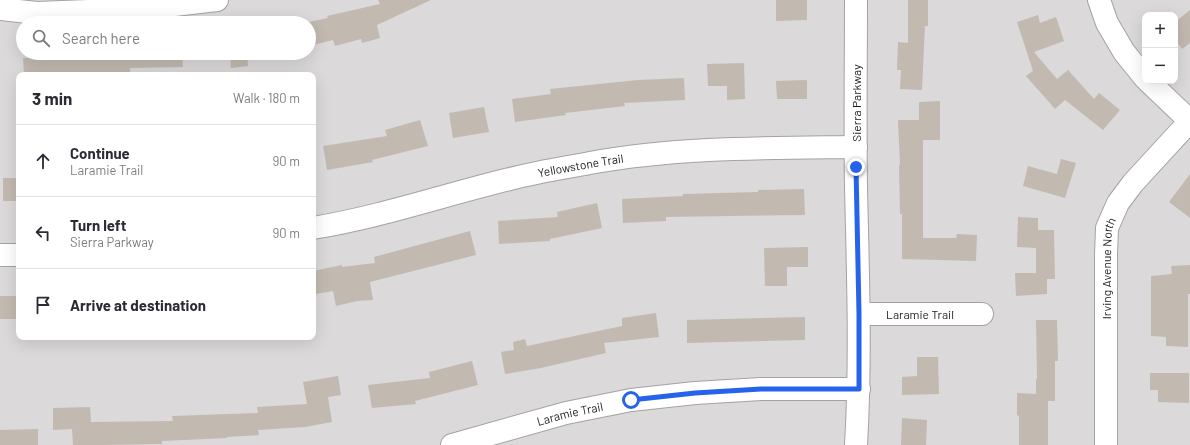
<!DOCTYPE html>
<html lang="en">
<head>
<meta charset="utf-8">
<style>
  body { margin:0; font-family:Barlow,sans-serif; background:#f2f2f3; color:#2b2b33 }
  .controls { position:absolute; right:12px; top:12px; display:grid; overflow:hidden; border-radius:8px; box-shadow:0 4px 16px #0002 }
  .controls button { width:36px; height:36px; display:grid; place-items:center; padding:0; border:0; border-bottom:1px solid #e1e1e2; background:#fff; color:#2b2b33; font:20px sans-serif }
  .stop { position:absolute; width:12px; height:12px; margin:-9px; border:3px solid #2563eb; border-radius:50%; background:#fff }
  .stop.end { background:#2563eb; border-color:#fff; box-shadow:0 1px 4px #0008 }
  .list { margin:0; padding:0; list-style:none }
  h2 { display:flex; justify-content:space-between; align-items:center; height:52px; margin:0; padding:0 16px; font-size:17px }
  h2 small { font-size:13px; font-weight:400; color:#7c7c81 }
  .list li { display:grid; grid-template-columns:26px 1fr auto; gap:12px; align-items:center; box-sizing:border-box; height:72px; padding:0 16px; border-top:1px solid #e1e1e2 }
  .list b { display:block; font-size:15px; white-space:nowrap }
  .list p { margin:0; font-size:13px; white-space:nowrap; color:#7c7c81 }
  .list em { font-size:13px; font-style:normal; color:#7c7c81 }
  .icon { flex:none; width:22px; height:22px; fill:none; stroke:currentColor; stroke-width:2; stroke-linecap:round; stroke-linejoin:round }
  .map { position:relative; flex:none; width:1190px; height:445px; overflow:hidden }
  .search { position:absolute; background:#fff; box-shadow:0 4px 16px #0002; left:16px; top:16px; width:300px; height:44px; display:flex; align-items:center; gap:10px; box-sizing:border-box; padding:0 14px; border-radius:22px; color:#7c7c81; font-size:15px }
  .panel { position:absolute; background:#fff; box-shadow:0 4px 16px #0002; left:16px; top:72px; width:300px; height:268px; border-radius:8px }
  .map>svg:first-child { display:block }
</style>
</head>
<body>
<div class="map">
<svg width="1190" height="445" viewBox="0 0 1190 445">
  <rect width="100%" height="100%" fill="#eeebe2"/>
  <!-- residential -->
  <path fill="#dbd9d9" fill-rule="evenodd" d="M 0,0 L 1190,0 L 1190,445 L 0,445 ZM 1145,15 L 1175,15 L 1175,81 L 1145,81 ZM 23,23 L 309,23 L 309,53 L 23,53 ZM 19,75 L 313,75 L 313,337 L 19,337 Z"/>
  <!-- building -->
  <path fill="#c2bab1" d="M 378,0 L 431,0 L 377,25 L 380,38 L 362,43 L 361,39 L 335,46 L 333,40 L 309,46 L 309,22 L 328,18 L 327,16 L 380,4 Z
    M 776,0 L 807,0 L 807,20 L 776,21 Z
    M 908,0 L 928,0 L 928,26 L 925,26 L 922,90 L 900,89 L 901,70 L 897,70 L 898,42 L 908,43 Z
    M 1190,10 L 1190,43 L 1182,49 L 1175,39 L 1175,22 Z
    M 1038,15 L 1040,23 L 1056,17 L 1064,41 L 1034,52 L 1057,79 L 1068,70 L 1094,99 L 1099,93 L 1120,110 L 1103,130 L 1065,100 L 1055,109 L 1026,76 L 1033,71 L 1017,22 Z
    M 42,53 L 182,53 L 183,67 L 130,68 L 130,73 L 24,75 L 23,58 L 42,58 Z
    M 230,53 L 247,53 L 248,66 L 231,68 Z
    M 744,63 L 745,99 L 727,100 L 727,86 L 708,86 L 707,64 Z
    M 684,78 L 685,100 L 624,103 L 625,106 L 565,113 L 566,115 L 515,122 L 512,99 L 551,94 L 550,89 L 638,80 Z
    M 807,80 L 807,99 L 777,99 L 776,81 Z
    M 940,101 L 940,140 L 923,140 L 923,238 L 956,238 L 957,234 L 977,235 L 976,261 L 902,259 L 902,214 L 900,214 L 899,165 L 900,165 L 898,120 L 919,120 L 919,102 Z
    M 484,107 L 489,132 L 453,138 L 449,113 Z
    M 420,120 L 428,146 L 372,160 L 373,162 L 327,170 L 323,146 L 387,136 L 385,130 Z
    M 1061,159 L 1076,163 L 1065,198 L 1023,186 L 1028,166 L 1057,174 Z
    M 1190,174 L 1190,218 L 1169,202 Z
    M 3,178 L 19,178 L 19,201 L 3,201 Z
    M 804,189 L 805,215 L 666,217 L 666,221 L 623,223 L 622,199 L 683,196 L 683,194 L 758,192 L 758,190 Z
    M 597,203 L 602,228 L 550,239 L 550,241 L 499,244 L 498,221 L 558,217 L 557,212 Z
    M 1018,217 L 1038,218 L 1038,230 L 1054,230 L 1055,279 L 1047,279 L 1047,294 L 1016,296 L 1015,273 L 1036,273 L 1036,248 L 1017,247 Z
    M 470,231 L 476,255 L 370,282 L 373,300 L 357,301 L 336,306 L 333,291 L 316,294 L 313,282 L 313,271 L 342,265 L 342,267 L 375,263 L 374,257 Z
    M 808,247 L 808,267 L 787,267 L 787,286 L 765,286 L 764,248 Z
    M 1190,265 L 1190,294 L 1188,294 L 1188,347 L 1166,346 L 1166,337 L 1151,336 L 1151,276 L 1172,274 L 1171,266 Z
    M 0,296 L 19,296 L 19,319 L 0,319 Z
    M 656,313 L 659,337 L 604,343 L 606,353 L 541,368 L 505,374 L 501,352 L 514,350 L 513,342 L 525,339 L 527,346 L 622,326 L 622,318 Z
    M 805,317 L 805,340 L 687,343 L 687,320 Z
    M 1036,320 L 1057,320 L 1058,361 L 1055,361 L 1055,401 L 1048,401 L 1048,445 L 1019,445 L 1019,416 L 1017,415 L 1017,393 L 1036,394 L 1036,379 L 1037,379 Z
    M 917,357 L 938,357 L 939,394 L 902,395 L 902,377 L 917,376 Z
    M 472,361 L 478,385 L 415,401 L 416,404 L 372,408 L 368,385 L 430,378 L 429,372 Z
    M 1150,373 L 1189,373 L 1189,403 L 1158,402 L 1158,390 L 1150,390 Z
    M 338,376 L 341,395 L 328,397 L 332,422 L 305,427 L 258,430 L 259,435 L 227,437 L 227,438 L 162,441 L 162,444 L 102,445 L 73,445 L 72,429 L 53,430 L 53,408 L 90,407 L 91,422 L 173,421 L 172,416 L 258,413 L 257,407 L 307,404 L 303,382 Z
    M 902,418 L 927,420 L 926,445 L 901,445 Z
    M 38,429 L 38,445 L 0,445 L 0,430 Z"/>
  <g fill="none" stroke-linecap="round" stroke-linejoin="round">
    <defs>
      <g id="minor">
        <path d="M 856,0 C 856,63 855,125 856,188 C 858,273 861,359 856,445"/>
        <path d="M 1099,0 L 1107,23 L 1124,52 L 1145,78"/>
        <path d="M 0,9 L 37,13 L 140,9 L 217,0"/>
        <path d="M 1148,81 L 1190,121"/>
        <path id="s1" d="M 313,228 C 380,217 444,195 510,179 C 536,172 563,168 590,163 C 677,147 767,148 856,147"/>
        <path d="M 0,255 L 19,255"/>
        <path id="s2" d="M 859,314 L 982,314"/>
        <path id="s3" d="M 452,445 L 566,413 L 631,400 L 695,393 L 761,389 L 859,389"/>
        <path id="s4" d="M 1106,445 L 1106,255 L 1107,228 L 1118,203 L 1133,183 L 1190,121"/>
      </g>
    </defs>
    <!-- minor casing -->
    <use href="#minor" stroke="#a3a3a3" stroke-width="24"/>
    <!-- minor -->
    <use href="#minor" stroke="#fff" stroke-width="22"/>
  </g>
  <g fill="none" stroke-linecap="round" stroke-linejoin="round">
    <!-- route -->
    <path stroke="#2563eb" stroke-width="5" d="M 631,400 L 695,393 L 761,389 L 859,389 L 859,314 L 856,167"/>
  </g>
  <g text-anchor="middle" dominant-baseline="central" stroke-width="3" stroke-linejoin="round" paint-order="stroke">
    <!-- street labels -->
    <g font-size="12" fill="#1c1c1c" stroke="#fff">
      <text transform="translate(856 103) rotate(-90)">Sierra Parkway</text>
      <text stroke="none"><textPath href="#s1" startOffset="275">Yellowstone Trail</textPath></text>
      <text stroke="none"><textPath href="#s4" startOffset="177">Irving Avenue North</textPath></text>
      <text stroke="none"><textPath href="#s2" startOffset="61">Laramie Trail</textPath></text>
      <text stroke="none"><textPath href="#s3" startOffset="122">Laramie Trail</textPath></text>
    </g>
  </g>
</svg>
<div class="controls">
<button>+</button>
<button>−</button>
</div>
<div class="stop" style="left:631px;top:400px"></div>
<div class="stop end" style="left:856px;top:167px"></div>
<div class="search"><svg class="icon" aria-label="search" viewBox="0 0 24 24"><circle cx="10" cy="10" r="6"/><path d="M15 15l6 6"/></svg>Search here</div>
<section class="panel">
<h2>3 min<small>Walk · 180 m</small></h2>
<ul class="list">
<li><svg class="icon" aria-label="ahead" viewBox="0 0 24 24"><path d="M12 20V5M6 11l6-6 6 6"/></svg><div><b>Continue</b><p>Laramie Trail</p></div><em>90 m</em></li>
<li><svg class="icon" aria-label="left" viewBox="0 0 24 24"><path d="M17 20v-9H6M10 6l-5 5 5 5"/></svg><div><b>Turn left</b><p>Sierra Parkway</p></div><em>90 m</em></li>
<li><svg class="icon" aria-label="arrive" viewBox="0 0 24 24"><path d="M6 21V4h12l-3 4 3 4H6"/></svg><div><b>Arrive at destination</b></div></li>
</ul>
</section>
</div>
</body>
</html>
